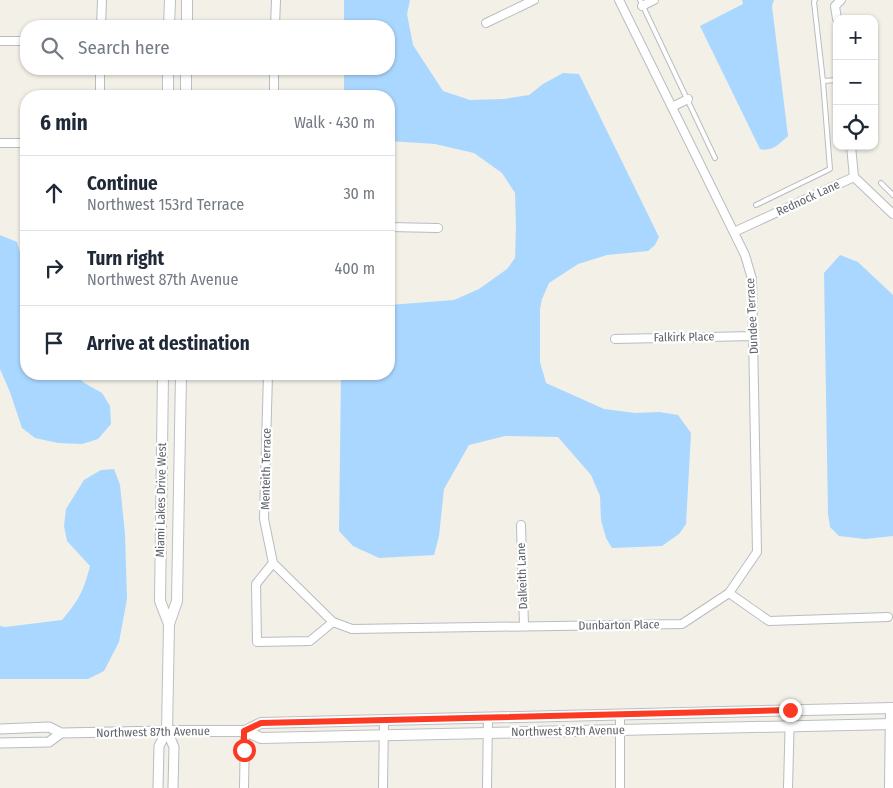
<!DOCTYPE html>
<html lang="en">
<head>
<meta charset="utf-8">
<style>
  body { margin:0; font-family:"Fira Sans Condensed",sans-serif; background:#f6f6f7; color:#1f2937 }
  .controls { position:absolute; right:15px; top:15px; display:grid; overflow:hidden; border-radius:10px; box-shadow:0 1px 4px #0004 }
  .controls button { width:45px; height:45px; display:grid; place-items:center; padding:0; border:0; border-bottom:1px solid #e0e1e3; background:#fff; color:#1f2937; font:25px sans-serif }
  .stop { position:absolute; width:15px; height:15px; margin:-11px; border:4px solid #fc3a23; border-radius:50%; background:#fff }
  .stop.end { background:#fc3a23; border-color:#fff; box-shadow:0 1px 5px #0008 }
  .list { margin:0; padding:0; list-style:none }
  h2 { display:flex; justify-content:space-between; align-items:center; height:65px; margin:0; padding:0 20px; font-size:21px }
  h2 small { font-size:16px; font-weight:400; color:#747a83 }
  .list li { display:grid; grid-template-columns:32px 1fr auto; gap:15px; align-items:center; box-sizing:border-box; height:75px; padding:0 20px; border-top:1px solid #e0e1e3 }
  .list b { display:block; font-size:19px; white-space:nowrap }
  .list p { margin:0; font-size:16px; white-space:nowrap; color:#747a83 }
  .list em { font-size:16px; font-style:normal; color:#747a83 }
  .icon { flex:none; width:28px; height:28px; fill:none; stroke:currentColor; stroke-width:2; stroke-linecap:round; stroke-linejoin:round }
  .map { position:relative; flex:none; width:893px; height:788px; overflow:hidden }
  .search { position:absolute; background:#fff; box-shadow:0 1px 4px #0004; left:20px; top:20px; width:375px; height:55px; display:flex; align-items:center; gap:12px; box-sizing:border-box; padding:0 18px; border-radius:20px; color:#747a83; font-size:19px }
  .panel { position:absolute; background:#fff; box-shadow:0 1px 4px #0004; left:20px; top:90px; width:375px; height:290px; border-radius:20px }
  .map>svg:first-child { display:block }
</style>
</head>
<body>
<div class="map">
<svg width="893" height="788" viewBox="0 0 893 788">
  <rect width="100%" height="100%" fill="#f2f0e7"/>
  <!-- water -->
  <path fill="#aad7ff" d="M 344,0 L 410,0 L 407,14 L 413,45 L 443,91 L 470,100 L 504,99 L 529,95 L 543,84 L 563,73 L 579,74 L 659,237 L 655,245 L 648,251 L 607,255 L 578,264 L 549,283 L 542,299 L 540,309 L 540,362 L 546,383 L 604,409 L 635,413 L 659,412 L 678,415 L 691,433 L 686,524 L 679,534 L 662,546 L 612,548 L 606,538 L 601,520 L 600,496 L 591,475 L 558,437 L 505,436 L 469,445 L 444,489 L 439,536 L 434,555 L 379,558 L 353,546 L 339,531 L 341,374 L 389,374 L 389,305 L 454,300 L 479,289 L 507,269 L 515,258 L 516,227 L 515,193 L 502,173 L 474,153 L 435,144 L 389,141 L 389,96 L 344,96 L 344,69 L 389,69 L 389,26 L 344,26 Z
    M 742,0 L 774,0 L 772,6 L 788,136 C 779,144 772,152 760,149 L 700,26 L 743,4 Z
    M 0,235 L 17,242 L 23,263 L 26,286 L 26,374 L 73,374 L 86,384 L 102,393 L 110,406 L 111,424 L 98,439 L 82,444 L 58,443 L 35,438 L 22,428 L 10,392 L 0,369 Z
    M 840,255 L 858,262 L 893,295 L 893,536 L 865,539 L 839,536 L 830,527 L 828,514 L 824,273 Z
    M 114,469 L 120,485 L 125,534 L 127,599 L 119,642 L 104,671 L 88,679 L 0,679 L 0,626 L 5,627 L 62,620 C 79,600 83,592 90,566 L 67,541 L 64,526 L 66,509 L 84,480 L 101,470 Z"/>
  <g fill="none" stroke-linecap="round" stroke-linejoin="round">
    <defs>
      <path id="service" d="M 640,0 L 715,158
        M 815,0 L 814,2 L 823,81 L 837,80
        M 870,146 L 870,147
        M 881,183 L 893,195
        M 756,205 L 830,169 L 823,81"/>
      <path id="minor" d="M 642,6 L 654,0
        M 837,19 L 835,6 L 841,0
        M 486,23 L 534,0
        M 101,26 L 102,0
        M 275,26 L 276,0
        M 0,41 L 26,41
        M 100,96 L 100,69
        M 274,96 L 274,69
        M 672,107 L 688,99
        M 0,143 L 26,143
        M 851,146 L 854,177
        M 854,177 L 893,214
        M 389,227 L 438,228
        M 734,232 L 854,177
        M 615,339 L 754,336
        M 268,374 L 264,519 L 273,563
        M 521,525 L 524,626
        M 273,563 L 333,622 L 352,629 L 682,624 L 729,593 L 757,552 L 752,279 L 745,255 L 619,0
        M 273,563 L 256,584 L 257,642 L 310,641 L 333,622
        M 729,593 L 769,621 L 888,617
        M 620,714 L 620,788
        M 244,788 L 245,731
        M 383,788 L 384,720
        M 487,788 L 488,717
        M 788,788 L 790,710
        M 889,788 L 890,708"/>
      <path id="tertiary" d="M 0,729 L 49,727 L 61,733 L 167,731
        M 167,731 L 174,747 L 173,788
        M 0,743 L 49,742 L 61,733
        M 158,788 L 159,746 L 167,731"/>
      <path id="secondary" d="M 169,26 L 170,0
        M 187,26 L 187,0
        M 168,96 L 168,69
        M 186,96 L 186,69
        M 163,374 L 160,601 L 169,624
        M 181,374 L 177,601 L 169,624 L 167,731 L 245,731 L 261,738 L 893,724
        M 245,731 L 261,723 L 893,708"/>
    </defs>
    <!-- service casing -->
    <use href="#service" stroke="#b9bcc1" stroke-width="6"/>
    <!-- minor casing -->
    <use href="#minor" stroke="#b9bcc1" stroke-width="10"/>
    <!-- tertiary casing -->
    <use href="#tertiary" stroke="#b9bcc1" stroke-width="11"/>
    <!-- secondary casing -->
    <use href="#secondary" stroke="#bcbfc6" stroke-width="12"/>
    <!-- service -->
    <use href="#service" stroke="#fff" stroke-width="4"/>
    <!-- minor -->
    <use href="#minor" stroke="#fff" stroke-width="8"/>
    <!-- tertiary -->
    <use href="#tertiary" stroke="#fff" stroke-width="9"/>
    <!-- secondary -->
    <use href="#secondary" stroke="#fff" stroke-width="10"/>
  </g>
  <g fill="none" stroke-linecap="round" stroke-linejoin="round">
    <!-- route -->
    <path stroke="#fc3a23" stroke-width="6" d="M 244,750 L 244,731 L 261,723 L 790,710"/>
  </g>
  <g text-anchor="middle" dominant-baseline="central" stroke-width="4.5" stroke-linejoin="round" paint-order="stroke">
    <!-- street labels -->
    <g font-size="12" fill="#5e6269" stroke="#fff">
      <text transform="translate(808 198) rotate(-25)">Rednock Lane</text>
      <text transform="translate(752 316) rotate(-93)">Dundee Terrace</text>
      <text transform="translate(684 337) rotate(-1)">Falkirk Place</text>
      <text transform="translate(266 469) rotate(-89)">Menteith Terrace</text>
      <text transform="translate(161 500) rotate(-89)">Miami Lakes Drive West</text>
      <text transform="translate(522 576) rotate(-92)">Dalkeith Lane</text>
      <text transform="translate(619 625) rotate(-1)">Dunbarton Place</text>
      <text transform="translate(568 731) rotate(-1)">Northwest 87th Avenue</text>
      <text transform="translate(153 732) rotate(-1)">Northwest 87th Avenue</text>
    </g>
  </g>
</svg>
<div class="controls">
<button>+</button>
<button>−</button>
<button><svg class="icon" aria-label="locate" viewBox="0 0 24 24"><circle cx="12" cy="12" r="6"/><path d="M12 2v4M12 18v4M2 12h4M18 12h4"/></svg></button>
</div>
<div class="stop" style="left:244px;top:750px"></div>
<div class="stop end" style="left:790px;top:710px"></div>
<div class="search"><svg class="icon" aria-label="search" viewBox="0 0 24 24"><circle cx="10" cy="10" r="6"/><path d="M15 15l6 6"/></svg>Search here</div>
<section class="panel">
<h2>6 min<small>Walk · 430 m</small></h2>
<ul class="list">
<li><svg class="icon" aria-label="ahead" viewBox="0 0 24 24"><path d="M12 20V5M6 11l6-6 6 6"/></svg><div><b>Continue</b><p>Northwest 153rd Terrace</p></div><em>30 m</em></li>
<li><svg class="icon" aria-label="right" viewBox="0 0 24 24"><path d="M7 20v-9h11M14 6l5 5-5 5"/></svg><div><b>Turn right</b><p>Northwest 87th Avenue</p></div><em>400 m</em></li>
<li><svg class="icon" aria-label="arrive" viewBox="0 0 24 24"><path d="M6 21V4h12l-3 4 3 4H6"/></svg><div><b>Arrive at destination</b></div></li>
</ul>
</section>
</div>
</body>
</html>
